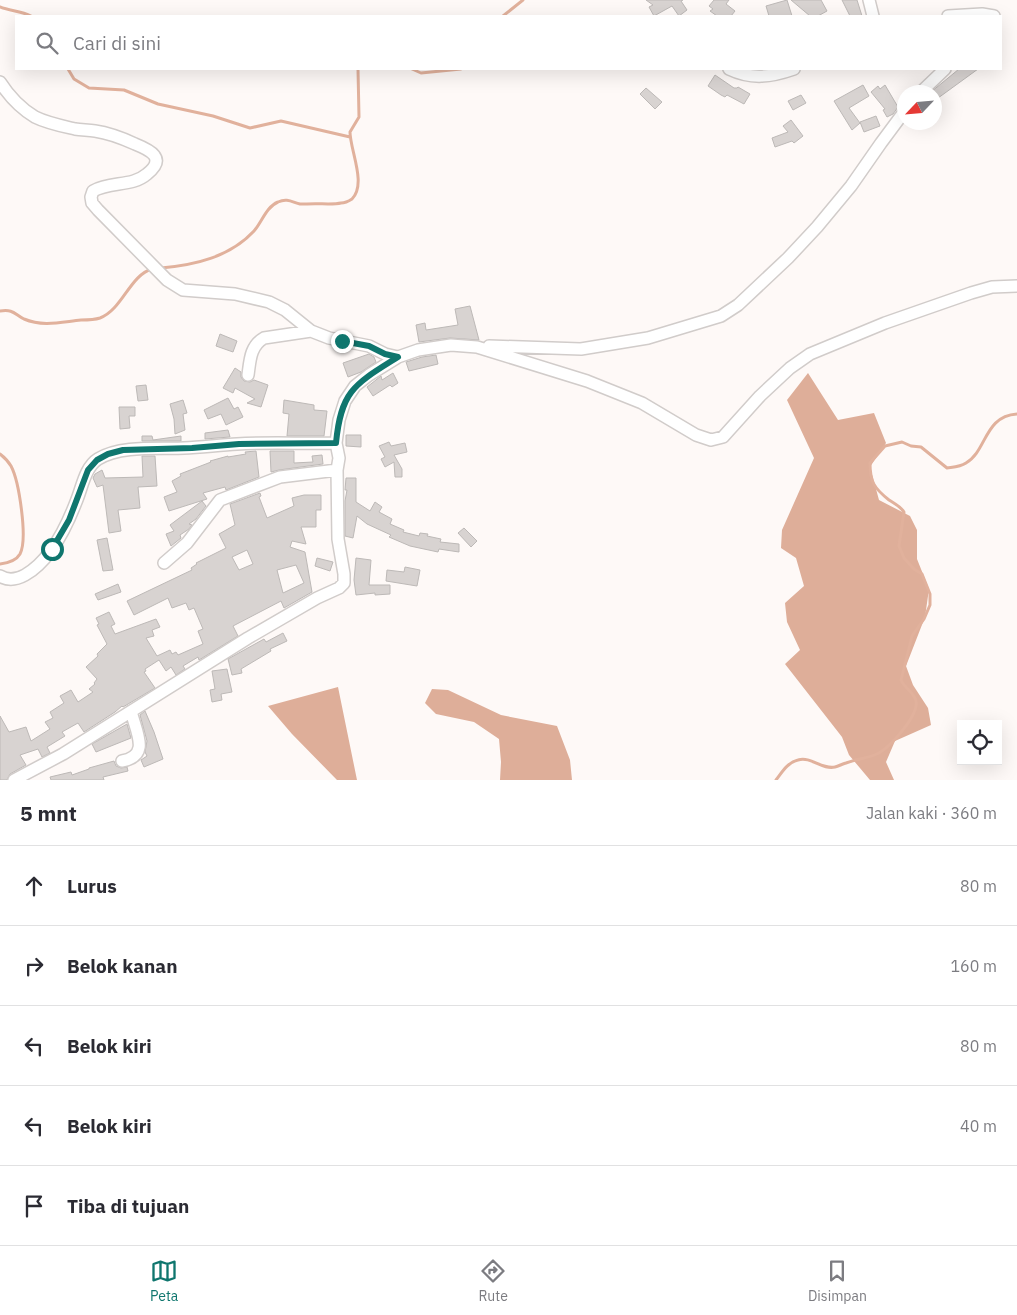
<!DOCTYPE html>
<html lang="id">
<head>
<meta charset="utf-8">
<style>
  body { margin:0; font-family:"IBM Plex Sans",sans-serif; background:#f7f7f7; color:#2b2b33 }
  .controls { position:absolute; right:15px; bottom:15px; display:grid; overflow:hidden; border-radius:0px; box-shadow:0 5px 20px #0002 }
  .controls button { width:45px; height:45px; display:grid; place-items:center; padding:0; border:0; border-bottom:1px solid #e1e1e2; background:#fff; color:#2b2b33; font:25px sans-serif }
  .compass { position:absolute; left:897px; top:85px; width:45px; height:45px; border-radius:50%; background:#fff; box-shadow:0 5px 20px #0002; rotate:244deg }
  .stop { position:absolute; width:15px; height:15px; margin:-11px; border:4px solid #0f766e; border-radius:50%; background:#fff }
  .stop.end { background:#0f766e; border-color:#fff; box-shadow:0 1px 5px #0008 }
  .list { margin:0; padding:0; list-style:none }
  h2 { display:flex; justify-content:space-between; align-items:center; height:65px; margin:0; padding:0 20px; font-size:21px }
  h2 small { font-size:16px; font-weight:400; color:#7c7c81 }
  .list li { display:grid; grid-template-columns:32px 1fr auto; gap:15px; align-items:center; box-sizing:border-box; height:80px; padding:0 20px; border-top:1px solid #e1e1e2 }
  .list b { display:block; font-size:19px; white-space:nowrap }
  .list em { font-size:16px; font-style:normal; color:#7c7c81 }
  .icon { flex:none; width:28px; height:28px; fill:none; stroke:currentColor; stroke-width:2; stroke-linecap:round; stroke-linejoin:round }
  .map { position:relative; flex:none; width:1017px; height:780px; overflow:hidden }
  .search { position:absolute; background:#fff; box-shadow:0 5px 20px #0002; left:15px; right:15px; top:15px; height:55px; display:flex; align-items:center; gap:12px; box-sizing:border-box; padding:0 18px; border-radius:0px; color:#7c7c81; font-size:19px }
  .sheet { height:465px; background:#fff }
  nav { display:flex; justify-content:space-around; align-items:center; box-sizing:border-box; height:70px; border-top:1px solid #e1e1e2; background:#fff; font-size:14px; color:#7c7c81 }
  nav a { display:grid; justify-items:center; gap:2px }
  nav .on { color:#0f766e }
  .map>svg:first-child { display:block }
</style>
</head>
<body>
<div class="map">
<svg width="1017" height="780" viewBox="0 0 1017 780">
  <rect width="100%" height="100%" fill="#fef9f7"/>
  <!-- forest -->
  <path fill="#deae99" d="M 808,373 L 838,420 L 874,413 L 886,443 L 870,467 L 879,500 L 910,516 L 917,530 L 917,559 L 929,589 L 925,617 L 906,666 L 913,685 L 928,708 L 931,725 L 895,741 L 886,762 L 894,780 L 870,780 L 849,755 L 842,737 L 785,664 L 800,650 L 787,622 L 785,603 L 804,586 L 796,558 L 781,548 L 782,530 L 814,458 L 787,400 Z
    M 338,687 L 357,780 L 337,780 L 292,734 L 268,706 Z
    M 432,689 L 448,690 L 501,715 L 557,726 L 570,760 L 572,780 L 500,780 L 501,762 L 499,739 L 474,722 L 436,714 L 425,703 Z"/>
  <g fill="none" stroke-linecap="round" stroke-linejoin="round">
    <!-- stream -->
    <path stroke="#e1b19c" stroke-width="3" d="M 0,7 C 10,11 21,11 31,16
      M 503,16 L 523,0
      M 68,69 L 74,79 L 89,88 L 124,90 L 158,104 L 213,116 L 250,128 L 281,121 L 350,137
      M 412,69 L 421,73 L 461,69
      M 161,268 C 195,265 230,257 254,231 C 262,222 266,207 278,202 C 287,198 292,202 300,204 C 302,204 305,204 307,204 C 317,203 333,205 341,203 C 345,203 349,201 352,199 C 367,184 350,150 350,132 L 359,117 L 358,69
      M 0,311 C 14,309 14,314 24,319 C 43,327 61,322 81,320 C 87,320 94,320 100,318 C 122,310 130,275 152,269
      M 0,454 C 4,457 8,461 11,466 C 19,481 28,539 20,554 C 16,561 8,563 0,564
      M 776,780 C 782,772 788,762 798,760 C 811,756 822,770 835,767 C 839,766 842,764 846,763 C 857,759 869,758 879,753 C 891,746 919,715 916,701 C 914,692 905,689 901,680 L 912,636 L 924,619 L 930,605 L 930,594 L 922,574 L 914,569 L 904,558 L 899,546 L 904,512 C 900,506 895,504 889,500 C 874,488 870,482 870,463 L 885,446 L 902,442 L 911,446 L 921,447 L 947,468 C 954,467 960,467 966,463 C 987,451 984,416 1017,414"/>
  </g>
  <!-- building -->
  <path fill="#d8d3d1" stroke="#bdb9b7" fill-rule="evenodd" d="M 646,0 L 683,0 L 681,1 L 687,10 L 679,16 L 672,6 L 654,16 L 649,7 L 653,5 Z
    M 714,0 L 729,0 L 726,4 L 735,11 L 731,16 L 717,16 L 710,11 L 713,9 L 709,6 Z
    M 787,0 L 792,16 L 769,16 L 766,6 Z
    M 791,0 L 821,0 L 827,11 L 818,16 L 810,16 Z
    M 842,0 L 857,0 L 862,16 L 850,16 Z
    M 959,69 L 978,69 L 934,101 L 934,92 L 931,92 Z
    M 715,75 L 734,88 L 737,88 L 738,87 L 750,94 L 744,104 L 727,95 L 725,97 L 721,95 L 708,86 Z
    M 863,85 L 869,96 L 849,108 L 860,123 L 852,130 L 834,101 Z
    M 885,85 L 898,107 L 893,114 L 887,117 L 883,110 L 885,109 L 871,92 L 878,86 L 880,89 Z
    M 646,88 L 662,102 L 655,109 L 640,94 Z
    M 801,95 L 806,103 L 793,110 L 788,101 Z
    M 876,116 L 880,126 L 864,132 L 860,122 Z
    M 791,120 L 803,136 L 794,143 L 792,141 L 775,147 L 772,138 L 788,132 L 783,126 Z
    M 470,306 L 479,340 L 450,338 L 419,342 L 416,325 L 425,323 L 426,330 L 458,325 L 455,309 Z
    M 220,334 L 237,341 L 233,352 L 216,346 Z
    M 369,354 L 374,357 L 376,362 L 361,372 L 348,377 L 343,363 Z
    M 436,355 L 438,364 L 409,371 L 406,362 L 422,357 Z
    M 235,368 L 241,372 L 241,377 L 244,381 L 250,382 L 254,380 L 268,385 L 261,407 L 247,403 L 255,399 L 235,388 L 233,393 L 223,388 Z
    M 393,373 L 398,383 L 392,387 L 390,385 L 373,396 L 367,387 L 381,376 L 382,380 Z
    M 146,385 L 148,400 L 138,401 L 136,386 Z
    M 228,398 L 234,409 L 238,407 L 243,417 L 226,425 L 221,414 L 208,419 L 204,410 Z
    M 183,400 L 187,413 L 183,414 L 185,430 L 175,434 L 174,419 L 170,404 Z
    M 284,400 L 314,405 L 314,410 L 327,411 L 324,436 L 287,436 L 289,414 L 283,413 Z
    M 119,407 L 135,407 L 135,416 L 129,416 L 130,428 L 120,429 Z
    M 228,430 L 230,437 L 205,439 L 205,433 Z
    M 346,435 L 361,435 L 361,447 L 346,446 Z
    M 142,436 L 152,436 L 153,440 L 181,436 L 181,441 L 142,441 Z
    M 389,442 L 391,446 L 405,443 L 407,452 L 394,455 L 402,469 L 402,477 L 395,477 L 394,462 L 385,467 L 381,459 L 385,457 L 379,446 Z
    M 256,451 L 259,477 L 226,490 L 225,487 L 203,493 L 207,499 L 169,511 L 164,497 L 177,492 L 172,481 L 181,476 L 180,474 L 211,462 L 210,461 L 228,456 L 228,457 L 246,454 L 245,452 Z
    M 270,451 L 294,451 L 294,463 L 313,462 L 312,456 L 322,455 L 323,464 L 279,470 L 271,472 Z
    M 142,456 L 155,456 L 157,486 L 138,487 L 140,508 L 118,510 L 121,531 L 109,533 L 103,485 L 97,487 L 93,478 L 95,474 L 102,470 L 105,478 L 143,477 Z
    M 346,478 L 356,478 L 356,502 L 370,511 L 375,502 L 382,507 L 379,512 L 392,519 L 390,524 L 404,530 L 403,532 L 419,536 L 420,533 L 428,534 L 427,536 L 441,539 L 440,542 L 459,544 L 459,552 L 439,549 L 438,552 L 410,546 L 389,537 L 391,535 L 367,524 L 357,516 L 353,538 L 345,536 L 345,501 L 347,490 L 345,490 Z
    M 260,493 L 261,496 L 259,497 L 267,518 L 294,506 L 292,498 L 304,495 L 321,495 L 321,510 L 316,510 L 316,527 L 301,527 L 306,544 L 292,541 L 290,547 L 305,552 L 312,592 L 284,608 L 281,601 L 233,626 L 238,636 L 199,660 L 198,657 L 183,666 L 185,669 L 176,675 L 171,667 L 166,671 L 159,660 L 145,669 L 146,671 L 144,672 L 155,688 L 123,707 L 122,706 L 115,712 L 84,732 L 78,723 L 62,732 L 65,736 L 47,747 L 50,753 L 42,757 L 38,749 L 20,755 L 26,765 L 10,774 L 7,780 L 0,780 L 0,716 L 9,732 L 26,727 L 31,741 L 50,729 L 45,722 L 53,718 L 50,712 L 64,703 L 60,696 L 71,690 L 78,702 L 93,692 L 89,689 L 95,684 L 94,683 L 97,679 L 86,667 L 98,656 L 97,654 L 107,644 L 97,625 L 99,624 L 96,618 L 109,612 L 115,624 L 111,626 L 115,634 L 156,619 L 160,627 L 152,630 L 154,636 L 146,638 L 157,656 L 170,650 L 172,654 L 176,652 L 178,655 L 203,644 L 198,631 L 203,629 L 194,608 L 189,610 L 186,603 L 172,608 L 168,598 L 134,615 L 127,601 L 192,570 L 191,568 L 197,564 L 196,563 L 226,548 L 219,534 L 235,525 L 230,504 ZM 247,550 L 253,564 L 239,570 L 232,557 ZM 296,565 L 304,583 L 283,593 L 277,570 Z
    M 202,501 L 206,506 L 196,519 L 189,524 L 192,525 L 189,529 L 180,535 L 181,538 L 171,546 L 166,534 L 174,531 L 170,525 Z
    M 464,528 L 477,541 L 471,547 L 458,533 Z
    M 107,538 L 113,570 L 103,571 L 97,540 Z
    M 317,558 L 333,562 L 330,571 L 315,566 Z
    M 356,558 L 371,560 L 369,585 L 390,585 L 390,594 L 375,595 L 375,593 L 356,595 L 354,580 Z
    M 405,567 L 420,570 L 417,586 L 386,581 L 387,570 L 404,572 Z
    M 118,584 L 121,592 L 98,600 L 95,594 Z
    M 283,633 L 287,641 L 270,649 L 271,651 L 241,669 L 242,673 L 232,675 L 228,659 L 264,639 L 266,642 Z
    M 227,669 L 232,692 L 221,694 L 222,700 L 212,702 L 210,690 L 215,689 L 212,671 Z
    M 145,711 L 154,732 L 163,759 L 144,767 L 141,760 L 147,756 L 145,752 L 147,741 L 140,715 Z
    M 127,724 L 131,738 L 96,752 L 92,744 Z
    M 114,761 L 116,766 L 121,768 L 127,767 L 128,771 L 103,777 L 104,780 L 51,780 L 50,777 L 71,772 L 72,775 L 89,769 L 89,768 Z"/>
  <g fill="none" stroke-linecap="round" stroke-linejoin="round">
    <defs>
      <path id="minor" d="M 869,0 L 873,16
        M 948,16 L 982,14 L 994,16
        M 729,69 C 752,80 771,77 794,69
        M 0,82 C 9,96 20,108 35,117 C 47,123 62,126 75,129 C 82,130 88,130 95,131 C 109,133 122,138 135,144 C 150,150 167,158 147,174 C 132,187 111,181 93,191 L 91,197 L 92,203 L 98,210 L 167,280 L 183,290 L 235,294 L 269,302 L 285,310 L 311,331 L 329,338 L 369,346 L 385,354 L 398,357
        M 921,92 L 945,69
        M 489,346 L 581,349 L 648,338 L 721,316 L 738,305 L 788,258 L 817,227 L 851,186 L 881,143 L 904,112
        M 248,375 C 250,361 250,346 264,338 L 311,331
        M 164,563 L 187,543 L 220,500 L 280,477 L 337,470
        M 0,576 C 8,581 16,580 25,575 C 50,561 66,528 76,502 C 82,488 85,467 98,459 C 120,445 159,449 184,448 C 202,447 220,445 237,444 C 270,442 304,444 336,443
        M 122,761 C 151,756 136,732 131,711
        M 14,780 L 63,754 L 248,638 L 317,598 L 339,588 L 344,583 L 344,574 L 338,539 L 337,470 L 339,458 L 336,443 L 339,420 L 345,401 L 355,386 L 369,375 L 398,357 L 418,350 L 451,345 L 477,347 L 587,381 L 642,403 L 696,435 L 711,440 L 723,437 L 760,396 L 790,368 L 810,354 L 885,323 L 971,293 L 992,287 L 1017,286"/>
    </defs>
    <!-- minor casing -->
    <use href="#minor" stroke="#d1ccca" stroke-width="14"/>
    <!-- minor -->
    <use href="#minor" stroke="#fff" stroke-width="11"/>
  </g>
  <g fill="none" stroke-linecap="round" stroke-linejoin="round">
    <!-- route -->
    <path stroke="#0f766e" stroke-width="6" d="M 52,549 L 69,520 L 88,470 L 97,460 L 108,454 L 123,450 L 192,448 L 239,444 L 336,443 C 341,390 355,384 398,357 L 385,354 L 369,346 L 342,341"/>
  </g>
</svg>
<div class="controls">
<button><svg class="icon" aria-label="locate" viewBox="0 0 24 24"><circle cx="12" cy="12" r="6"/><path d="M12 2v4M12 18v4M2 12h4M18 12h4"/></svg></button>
</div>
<svg class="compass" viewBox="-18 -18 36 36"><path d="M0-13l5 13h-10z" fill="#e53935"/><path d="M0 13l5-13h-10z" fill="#7c7c81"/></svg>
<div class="stop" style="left:52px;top:549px"></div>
<div class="stop end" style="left:342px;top:341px"></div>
<div class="search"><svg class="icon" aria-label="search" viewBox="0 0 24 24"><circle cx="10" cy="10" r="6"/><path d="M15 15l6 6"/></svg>Cari di sini</div>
</div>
<section class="sheet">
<h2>5 mnt<small>Jalan kaki · 360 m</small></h2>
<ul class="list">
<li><svg class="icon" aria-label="ahead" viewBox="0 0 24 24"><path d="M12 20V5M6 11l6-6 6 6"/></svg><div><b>Lurus</b></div><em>80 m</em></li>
<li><svg class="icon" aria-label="right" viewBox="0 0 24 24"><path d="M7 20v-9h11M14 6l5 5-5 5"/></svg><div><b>Belok kanan</b></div><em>160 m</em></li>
<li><svg class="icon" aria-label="left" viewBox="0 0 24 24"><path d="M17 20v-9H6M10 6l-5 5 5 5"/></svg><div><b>Belok kiri</b></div><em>80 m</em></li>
<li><svg class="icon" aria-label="left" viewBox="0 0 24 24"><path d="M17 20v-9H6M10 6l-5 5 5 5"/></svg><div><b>Belok kiri</b></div><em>40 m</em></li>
<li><svg class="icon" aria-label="arrive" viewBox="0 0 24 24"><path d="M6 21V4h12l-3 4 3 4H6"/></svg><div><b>Tiba di tujuan</b></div></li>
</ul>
</section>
<nav>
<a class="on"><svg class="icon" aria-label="map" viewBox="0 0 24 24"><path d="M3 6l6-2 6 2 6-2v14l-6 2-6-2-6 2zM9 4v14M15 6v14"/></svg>Peta</a>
<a><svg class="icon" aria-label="directions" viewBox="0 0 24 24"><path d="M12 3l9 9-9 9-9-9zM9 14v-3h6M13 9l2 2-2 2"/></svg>Rute</a>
<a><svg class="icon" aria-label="saved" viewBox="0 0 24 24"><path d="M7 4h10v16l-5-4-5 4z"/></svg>Disimpan</a>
</nav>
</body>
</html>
